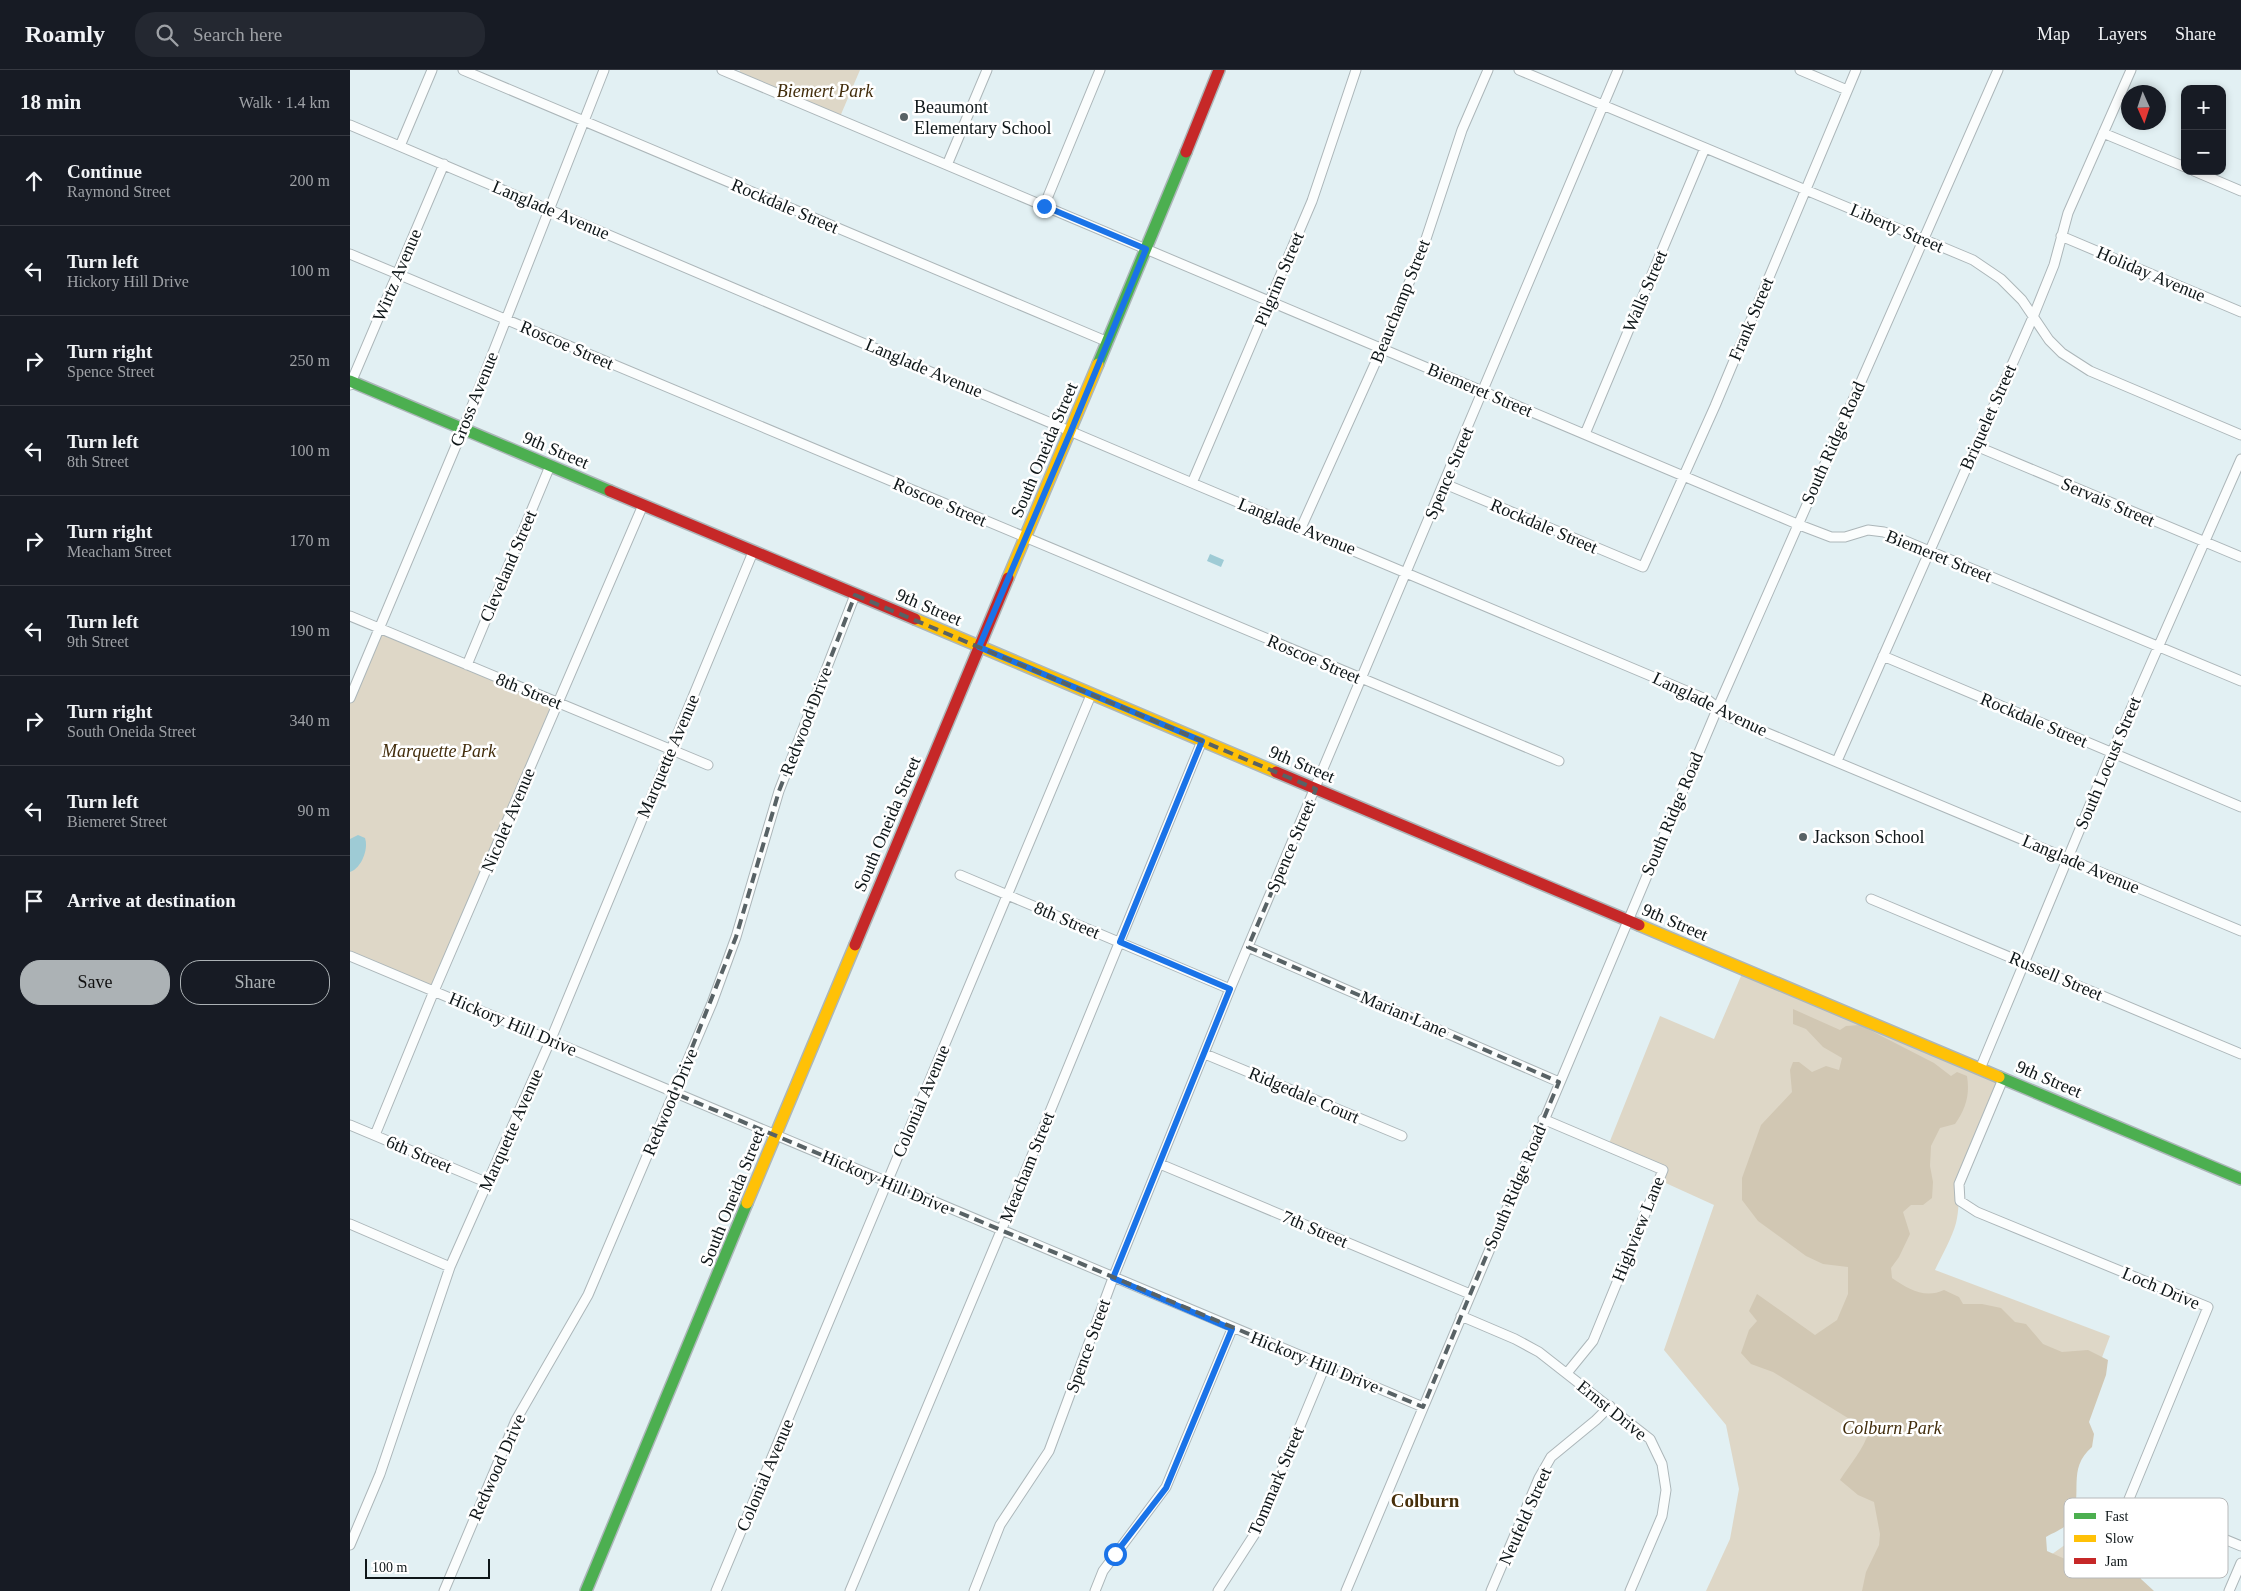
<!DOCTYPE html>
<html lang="en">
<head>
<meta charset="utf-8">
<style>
  body { margin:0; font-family:"Times New Roman",serif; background:#242831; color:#f1f3f6 }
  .controls { position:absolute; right:15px; top:15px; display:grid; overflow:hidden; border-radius:10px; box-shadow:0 2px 8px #0003 }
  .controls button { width:45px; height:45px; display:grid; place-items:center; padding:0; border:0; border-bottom:1px solid #363941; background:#171b24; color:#f1f3f6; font:25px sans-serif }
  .compass { position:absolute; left:1771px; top:15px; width:45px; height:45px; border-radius:50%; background:#171b24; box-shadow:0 2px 8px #0003; rotate:177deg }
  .scale { position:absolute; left:15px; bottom:12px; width:125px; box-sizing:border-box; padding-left:5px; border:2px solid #0e1618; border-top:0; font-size:14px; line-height:18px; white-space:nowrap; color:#0e1618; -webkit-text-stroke:4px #fff; paint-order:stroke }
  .stop { position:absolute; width:15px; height:15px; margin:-11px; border:4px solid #1a73e8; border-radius:50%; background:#fff }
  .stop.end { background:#1a73e8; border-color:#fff; box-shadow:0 1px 5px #0008 }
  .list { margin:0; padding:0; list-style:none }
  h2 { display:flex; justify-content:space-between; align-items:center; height:65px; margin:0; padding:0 20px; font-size:21px }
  h2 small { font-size:16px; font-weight:400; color:#9ea1a6 }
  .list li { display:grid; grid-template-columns:32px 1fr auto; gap:15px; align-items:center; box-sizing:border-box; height:90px; padding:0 20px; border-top:1px solid #363941 }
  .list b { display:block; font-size:19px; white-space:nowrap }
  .list p { margin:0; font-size:16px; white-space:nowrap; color:#9ea1a6 }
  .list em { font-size:16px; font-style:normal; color:#9ea1a6 }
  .actions { display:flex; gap:10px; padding:15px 20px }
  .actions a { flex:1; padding:11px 0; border:1px solid #acb2b5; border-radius:20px; text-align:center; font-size:18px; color:#acb2b5 }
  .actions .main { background:#acb2b5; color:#111 }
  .icon { flex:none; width:28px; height:28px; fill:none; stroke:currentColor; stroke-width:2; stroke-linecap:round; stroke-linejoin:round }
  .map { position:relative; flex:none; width:1891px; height:1521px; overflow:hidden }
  header { display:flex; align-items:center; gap:30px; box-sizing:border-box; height:70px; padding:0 25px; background:#171b24; border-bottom:1px solid #363941 }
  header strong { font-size:24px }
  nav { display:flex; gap:28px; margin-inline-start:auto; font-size:18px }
  .search { width:350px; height:45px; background:#242831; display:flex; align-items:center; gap:12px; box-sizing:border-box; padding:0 18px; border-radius:20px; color:#9ea1a6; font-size:19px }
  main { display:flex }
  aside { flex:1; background:#171b24 }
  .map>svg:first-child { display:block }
</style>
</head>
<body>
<header>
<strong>Roamly</strong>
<div class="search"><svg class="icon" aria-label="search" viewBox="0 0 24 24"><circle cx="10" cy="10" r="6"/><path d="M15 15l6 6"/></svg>Search here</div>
<nav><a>Map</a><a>Layers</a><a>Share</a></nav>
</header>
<main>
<aside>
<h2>18 min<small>Walk · 1.4 km</small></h2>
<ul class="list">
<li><svg class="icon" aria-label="ahead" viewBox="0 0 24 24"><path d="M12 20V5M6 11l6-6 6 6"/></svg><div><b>Continue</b><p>Raymond Street</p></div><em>200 m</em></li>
<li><svg class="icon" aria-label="left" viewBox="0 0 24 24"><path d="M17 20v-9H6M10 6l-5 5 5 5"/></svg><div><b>Turn left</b><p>Hickory Hill Drive</p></div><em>100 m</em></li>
<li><svg class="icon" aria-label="right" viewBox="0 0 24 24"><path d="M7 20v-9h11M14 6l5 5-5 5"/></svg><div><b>Turn right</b><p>Spence Street</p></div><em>250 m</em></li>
<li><svg class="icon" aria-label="left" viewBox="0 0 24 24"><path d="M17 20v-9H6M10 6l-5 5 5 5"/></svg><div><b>Turn left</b><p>8th Street</p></div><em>100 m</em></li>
<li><svg class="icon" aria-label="right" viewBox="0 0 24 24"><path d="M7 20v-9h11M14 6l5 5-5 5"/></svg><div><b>Turn right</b><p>Meacham Street</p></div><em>170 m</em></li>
<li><svg class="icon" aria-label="left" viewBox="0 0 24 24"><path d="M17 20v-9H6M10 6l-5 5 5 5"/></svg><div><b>Turn left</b><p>9th Street</p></div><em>190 m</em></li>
<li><svg class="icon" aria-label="right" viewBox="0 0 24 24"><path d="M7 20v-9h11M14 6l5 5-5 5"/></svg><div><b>Turn right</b><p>South Oneida Street</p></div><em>340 m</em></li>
<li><svg class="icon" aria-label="left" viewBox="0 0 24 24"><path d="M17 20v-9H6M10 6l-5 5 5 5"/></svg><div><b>Turn left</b><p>Biemeret Street</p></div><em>90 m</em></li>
<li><svg class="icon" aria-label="arrive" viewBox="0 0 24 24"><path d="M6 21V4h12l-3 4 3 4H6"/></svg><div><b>Arrive at destination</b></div></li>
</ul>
<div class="actions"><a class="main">Save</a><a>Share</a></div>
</aside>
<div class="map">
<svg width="1891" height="1521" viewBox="0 0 1891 1521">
  <rect width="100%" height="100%" fill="#e2f0f3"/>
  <!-- green -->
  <path fill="#ded7c7" d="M 390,0 L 510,0 L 489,49 L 388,6 Z
    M 29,558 L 208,633 L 84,921 L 0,886 L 0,628 Z
    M 1394,899 L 1653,1009 L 1609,1114 C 1609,1125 1609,1142 1606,1153 C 1602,1168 1592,1185 1585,1200 L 1760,1266 L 1680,1480 L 1698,1487 L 1779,1429 L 1784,1436 L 1711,1496 L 1778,1521 L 1356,1521 L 1380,1469 L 1389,1419 L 1376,1355 L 1314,1280 L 1364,1135 L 1309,1110 L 1313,1100 L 1258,1076 L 1310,946 L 1364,969 Z"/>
  <!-- forest -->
  <path fill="#d1c7b3" d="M 1443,939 L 1490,960 L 1496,956 L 1510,955 L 1584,993 L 1601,1006 L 1607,1002 L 1617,1006 C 1620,1025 1616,1038 1605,1054 L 1590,1058 L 1581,1076 L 1580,1096 L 1583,1112 L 1582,1128 L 1573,1135 L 1561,1135 L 1553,1142 L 1560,1164 L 1549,1187 L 1541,1198 L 1542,1208 C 1558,1219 1575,1229 1594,1220 L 1609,1227 L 1613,1234 L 1632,1234 L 1651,1238 L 1665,1252 L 1676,1254 L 1693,1274 L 1712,1282 L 1738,1280 L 1758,1290 L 1756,1305 L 1739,1352 L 1744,1364 L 1742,1377 C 1716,1399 1734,1425 1721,1449 C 1717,1458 1704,1462 1696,1467 L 1697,1481 L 1724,1493 L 1755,1503 L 1762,1485 L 1777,1485 L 1787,1498 L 1791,1509 L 1804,1521 L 1512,1521 L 1516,1502 L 1529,1475 L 1530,1464 L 1524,1432 L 1508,1425 L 1490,1410 C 1500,1394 1514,1379 1519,1361 L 1423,1302 L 1401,1294 L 1391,1283 L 1399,1260 L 1407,1251 L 1399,1241 L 1407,1224 L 1465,1265 L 1487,1250 L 1498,1224 L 1498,1197 L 1473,1194 L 1456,1186 L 1408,1151 L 1392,1130 L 1392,1108 L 1411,1055 L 1442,1022 L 1440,1000 L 1443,992 L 1449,992 L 1462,1002 L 1476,996 L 1489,1000 L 1492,988 L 1473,977 L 1456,959 L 1443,954 Z"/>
  <!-- water -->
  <path fill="#9ecbd5" d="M 860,484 L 874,490 L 871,497 L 857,491 Z
    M 8,765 L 15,768 C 19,779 11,799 0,802 L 0,769 Z"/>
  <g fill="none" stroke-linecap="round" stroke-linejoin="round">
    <defs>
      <path id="street" d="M 113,0 L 758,272
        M 372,0 L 1447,454 L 1481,467 L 1495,467 L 1518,460 L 1534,462 L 1891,611
        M 1169,0 L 1623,190 L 1651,209 L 1672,230 L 1699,270 L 1712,283 L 1740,301 L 1891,365
        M 1450,0 L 1497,20
        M 0,55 L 842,413 L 1358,630 L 1379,647 L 1891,861
        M 1753,63 L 1835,97
        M 50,76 L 82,0
        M 597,95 L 637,0
        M 1844,101 L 1891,121
        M 694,136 L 750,0
        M 1711,166 L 1891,242
        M 0,184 L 1209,691
        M 0,315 L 94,94
        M 1235,364 L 1355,78
        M 1626,376 L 1891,487
        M 842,413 L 962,131 L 1006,0
        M 1095,414 L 1293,497 L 1365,336 L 1506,0
        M 951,458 L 1032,278 L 1071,184 L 1112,60 L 1138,0
        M 0,546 L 358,695
        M 1533,586 L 1891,737
        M 117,595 L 200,396
        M 0,628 L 113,359 L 254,0
        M 1487,691 L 1683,247 L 1704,195 L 1718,143 L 1781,0
        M 610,805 L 880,919
        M 1521,829 L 1891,984
        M 898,877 L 1209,1012
        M 0,886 L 1073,1337
        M 855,984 L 1052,1066
        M 1630,999 L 1762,682 L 1891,389
        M 1653,1009 L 1609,1114 L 1610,1131 L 1627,1142 L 1858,1237 L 1779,1429 L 1788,1441 L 1845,1457 L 1891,1476
        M 1193,1049 L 1313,1100 L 1243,1271 L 1217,1303
        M 0,1055 L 138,1113
        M 25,1065 L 84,921 L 293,435
        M 810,1094 L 1120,1224
        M 0,1154 L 100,1197
        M 1111,1246 L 1165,1269 L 1189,1282 L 1300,1369 L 1312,1394 L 1316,1420 L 1312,1446 L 1280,1521
        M 0,1475 L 30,1404 L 100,1197 L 201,969 L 403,482
        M 94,1521 L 166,1350 L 238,1225 L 362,933 L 386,867 L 429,721 L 505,525
        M 366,1521 L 741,625
        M 500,1521 L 651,1161 L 852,671
        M 624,1521 L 650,1455 L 699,1381 L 763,1208 L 880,919 L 1268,0
        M 745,1521 L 753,1501 L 816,1417 L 882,1259
        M 868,1521 L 906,1462 L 975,1296
        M 996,1521 L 1368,637 L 1648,0
        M 1141,1521 L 1189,1408 L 1201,1387 L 1246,1350 L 1260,1336
        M 1879,1521 L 1891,1493"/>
      <path id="fast" d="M 748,294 L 836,82
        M 0,311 L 260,421
        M 1649,1007 L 1891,1109
        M 236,1521 L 397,1133"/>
      <path id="slow" d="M 658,508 L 748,294
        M 565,549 L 926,702
        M 1289,855 L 1649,1007
        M 397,1133 L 505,875"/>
      <path id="jam" d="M 836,82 L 869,0
        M 260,421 L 565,549
        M 926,702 L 1289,855
        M 505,875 L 658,508"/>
    </defs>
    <!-- street casing -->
    <use href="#street" stroke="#acb6b9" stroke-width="11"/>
    <!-- fast casing -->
    <use href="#fast" stroke="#acb6b9" stroke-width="14"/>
    <!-- slow casing -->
    <use href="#slow" stroke="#acb6b9" stroke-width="14"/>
    <!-- jam casing -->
    <use href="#jam" stroke="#acb6b9" stroke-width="14"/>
    <!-- street -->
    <use href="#street" stroke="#fbfdfd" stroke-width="9"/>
    <!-- fast -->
    <use href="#fast" stroke="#4caf50" stroke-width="11"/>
    <!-- slow -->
    <use href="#slow" stroke="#ffc107" stroke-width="11"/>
    <!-- jam -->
    <use href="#jam" stroke="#c62828" stroke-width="11"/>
  </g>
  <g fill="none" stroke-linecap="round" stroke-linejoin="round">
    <!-- route -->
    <path stroke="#1a73e8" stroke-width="6" d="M 694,136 L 796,179 L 721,361 L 629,577 L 852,671 L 770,872 L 880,919 L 763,1208 L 882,1259 L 816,1418 L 765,1484"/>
  </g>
  <!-- marked area -->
  <path fill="none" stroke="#586265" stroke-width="4" stroke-dasharray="10 6" stroke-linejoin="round" d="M 505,525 L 966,719 L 898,877 L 1209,1012 L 1073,1337 L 324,1023 L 386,867 L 429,721 Z"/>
  <!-- markers -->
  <g fill="#586265" stroke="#fff" stroke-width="2">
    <circle cx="554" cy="47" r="5"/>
    <circle cx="1453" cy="767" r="5"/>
  </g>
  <g text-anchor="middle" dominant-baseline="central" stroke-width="5" stroke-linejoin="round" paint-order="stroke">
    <!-- park labels -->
    <g font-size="18" font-style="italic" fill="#422d0c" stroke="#fff">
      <text x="475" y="21">Biemert Park</text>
      <text x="89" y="681">Marquette Park</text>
      <text x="1542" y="1358">Colburn Park</text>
    </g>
    <!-- poi labels -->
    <g font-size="18" fill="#0e1618" stroke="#fff" text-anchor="start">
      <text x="564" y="37">Beaumont<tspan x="564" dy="21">Elementary School</tspan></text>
      <text x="1463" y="767">Jackson School</text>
    </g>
    <!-- street labels -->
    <g font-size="18" fill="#0e1618" stroke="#fff">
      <text transform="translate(435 136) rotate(23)">Rockdale Street</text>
      <text transform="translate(201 140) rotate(23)">Langlade Avenue</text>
      <text transform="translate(1547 158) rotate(23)">Liberty Street</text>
      <text transform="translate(1801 204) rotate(23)">Holiday Avenue</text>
      <text transform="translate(47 205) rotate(-67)">Wirtz Avenue</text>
      <text transform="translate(929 209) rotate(-67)">Pilgrim Street</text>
      <text transform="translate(1295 221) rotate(-67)">Walls Street</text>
      <text transform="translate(1050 231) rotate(-68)">Beauchamp Street</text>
      <text transform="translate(1401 249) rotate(-67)">Frank Street</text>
      <text transform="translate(217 275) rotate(23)">Roscoe Street</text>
      <text transform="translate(574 298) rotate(23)">Langlade Avenue</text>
      <text transform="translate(1130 320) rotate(23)">Biemeret Street</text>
      <text transform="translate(124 329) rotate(-68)">Gross Avenue</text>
      <text transform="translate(1638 347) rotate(-66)">Briquelet Street</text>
      <text transform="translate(1483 373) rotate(-66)">South Ridge Road</text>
      <text transform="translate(206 380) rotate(23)">9th Street</text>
      <text transform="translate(694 380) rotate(-67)">South Oneida Street</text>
      <text transform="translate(1099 403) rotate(-67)">Spence Street</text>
      <text transform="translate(590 432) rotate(23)">Roscoe Street</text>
      <text transform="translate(1758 432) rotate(23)">Servais Street</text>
      <text transform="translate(947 456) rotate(22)">Langlade Avenue</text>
      <text transform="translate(1194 456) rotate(23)">Rockdale Street</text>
      <text transform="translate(1589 486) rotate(22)">Biemeret Street</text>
      <text transform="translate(158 496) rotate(-67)">Cleveland Street</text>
      <text transform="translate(579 537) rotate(23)">9th Street</text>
      <text transform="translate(964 589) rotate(23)">Roscoe Street</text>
      <text transform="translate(179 621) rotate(22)">8th Street</text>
      <text transform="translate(1360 634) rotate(26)">Langlade Avenue</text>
      <text transform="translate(1684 650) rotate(23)">Rockdale Street</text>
      <text transform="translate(456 651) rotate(-69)">Redwood Drive</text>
      <text transform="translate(318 686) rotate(-67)">Marquette Avenue</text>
      <text transform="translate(1758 693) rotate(-67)">South Locust Street</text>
      <text transform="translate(952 694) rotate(23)">9th Street</text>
      <text transform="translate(1322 744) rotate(-67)">South Ridge Road</text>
      <text transform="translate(158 750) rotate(-67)">Nicolet Avenue</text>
      <text transform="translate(537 754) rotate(-67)">South Oneida Street</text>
      <text transform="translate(941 776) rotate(-67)">Spence Street</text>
      <text transform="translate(1731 794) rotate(23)">Langlade Avenue</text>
      <text transform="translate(717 850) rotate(23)">8th Street</text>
      <text transform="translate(1325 852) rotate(23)">9th Street</text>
      <text transform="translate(1706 906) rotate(23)">Russell Street</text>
      <text transform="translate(1054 944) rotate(23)">Marian Lane</text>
      <text transform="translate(163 954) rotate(23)">Hickory Hill Drive</text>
      <text transform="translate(1699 1009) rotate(23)">9th Street</text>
      <text transform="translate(954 1025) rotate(23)">Ridgedale Court</text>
      <text transform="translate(571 1031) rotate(-67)">Colonial Avenue</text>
      <text transform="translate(320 1032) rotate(-67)">Redwood Drive</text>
      <text transform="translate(161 1060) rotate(-66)">Marquette Avenue</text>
      <text transform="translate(69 1084) rotate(23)">6th Street</text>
      <text transform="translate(677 1097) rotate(-68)">Meacham Street</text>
      <text transform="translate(536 1112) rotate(23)">Hickory Hill Drive</text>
      <text transform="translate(1165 1117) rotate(-67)">South Ridge Road</text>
      <text transform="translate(382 1128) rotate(-68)">South Oneida Street</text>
      <text transform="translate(965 1159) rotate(23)">7th Street</text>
      <text transform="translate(1288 1159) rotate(-68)">Highview Lane</text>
      <text transform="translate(1811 1218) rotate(23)">Loch Drive</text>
      <text transform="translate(738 1276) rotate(-70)">Spence Street</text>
      <text transform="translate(965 1292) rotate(22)">Hickory Hill Drive</text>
      <text transform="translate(1262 1340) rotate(39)">Ernst Drive</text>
      <text transform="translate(147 1397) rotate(-66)">Redwood Drive</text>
      <text transform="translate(415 1405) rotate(-67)">Colonial Avenue</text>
      <text transform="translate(926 1411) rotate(-67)">Tommark Street</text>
      <text transform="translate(1175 1446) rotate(-66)">Neufeld Street</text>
    </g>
    <!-- neighbourhood labels -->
    <g font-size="19" font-weight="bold" fill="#47300b" stroke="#fff">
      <text x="1075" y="1430">Colburn</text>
    </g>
  </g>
  <!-- legend -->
  <rect x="1714" y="1428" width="164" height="80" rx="8" fill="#fff" stroke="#b7b9ba" stroke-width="1"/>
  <rect x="1724" y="1443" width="22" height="6" fill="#4caf50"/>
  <rect x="1724" y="1465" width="22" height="7" fill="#ffc107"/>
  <rect x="1724" y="1488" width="22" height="6" fill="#c62828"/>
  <g font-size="14" fill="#0e1618">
    <text x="1755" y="1451">Fast</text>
    <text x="1755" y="1473">Slow</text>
    <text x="1755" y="1496">Jam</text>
  </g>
</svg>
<div class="controls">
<button>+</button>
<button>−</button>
</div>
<svg class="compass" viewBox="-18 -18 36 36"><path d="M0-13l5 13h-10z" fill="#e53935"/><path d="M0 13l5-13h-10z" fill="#9ea1a6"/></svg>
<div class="scale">100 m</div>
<div class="stop" style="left:765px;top:1484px"></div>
<div class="stop end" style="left:694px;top:136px"></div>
</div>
</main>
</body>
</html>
